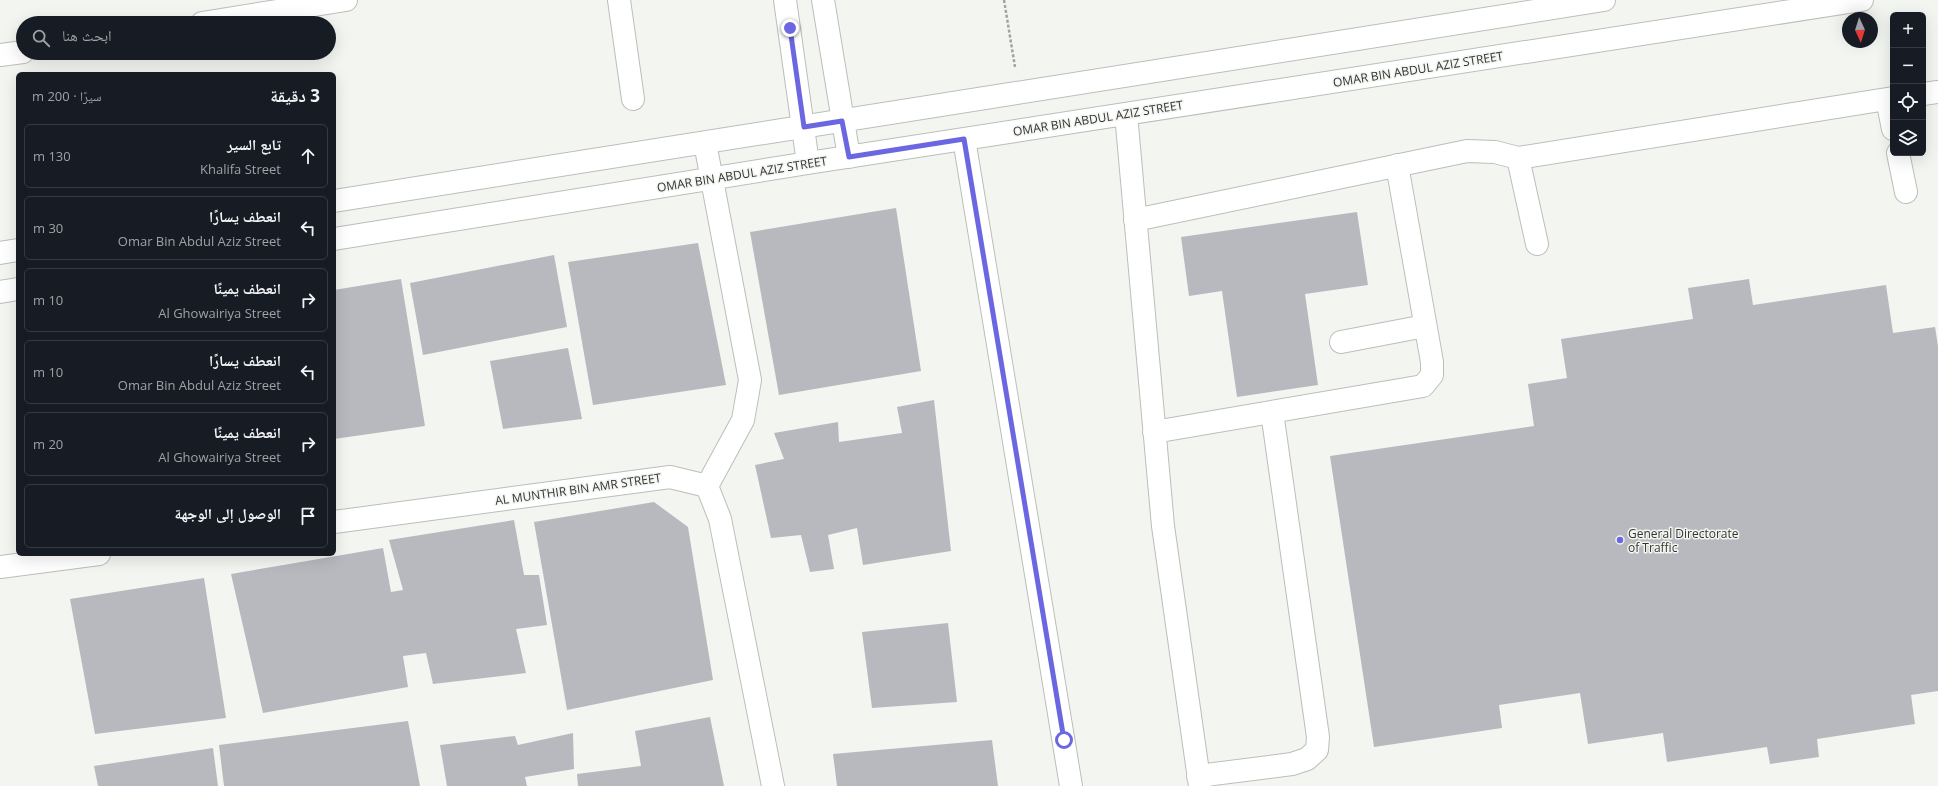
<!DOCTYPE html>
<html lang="ar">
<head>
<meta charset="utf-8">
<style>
  body { margin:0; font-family:"Open Sans","Noto Naskh Arabic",sans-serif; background:#242831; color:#f1f3f6; direction:rtl }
  .controls { position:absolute; right:12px; top:12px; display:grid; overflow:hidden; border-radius:6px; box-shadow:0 4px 16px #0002 }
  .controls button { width:36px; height:36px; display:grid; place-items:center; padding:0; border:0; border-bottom:1px solid #363941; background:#171b24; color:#f1f3f6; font:20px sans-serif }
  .compass { position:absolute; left:1842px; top:12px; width:36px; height:36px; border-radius:50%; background:#171b24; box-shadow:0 4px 16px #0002; rotate:176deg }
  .stop { position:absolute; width:12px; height:12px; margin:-9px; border:3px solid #6b67e1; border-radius:50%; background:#fff }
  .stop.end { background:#6b67e1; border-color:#fff; box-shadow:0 1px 4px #0008 }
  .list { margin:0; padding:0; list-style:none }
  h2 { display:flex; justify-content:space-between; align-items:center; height:52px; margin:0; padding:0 16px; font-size:17px }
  h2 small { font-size:13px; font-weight:400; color:#9ea1a6 }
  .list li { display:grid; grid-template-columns:26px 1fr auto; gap:12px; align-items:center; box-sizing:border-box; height:64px; margin:0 8px 8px; padding:0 8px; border:1px solid #363941; border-radius:6px }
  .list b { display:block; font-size:15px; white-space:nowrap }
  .list p { margin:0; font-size:13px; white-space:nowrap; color:#9ea1a6 }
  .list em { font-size:13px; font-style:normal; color:#9ea1a6 }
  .icon { flex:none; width:22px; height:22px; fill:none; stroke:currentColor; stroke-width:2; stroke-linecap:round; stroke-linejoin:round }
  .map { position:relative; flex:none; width:1938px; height:786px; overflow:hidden; direction:ltr }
  .search { position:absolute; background:#171b24; box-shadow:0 4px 16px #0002; left:16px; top:16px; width:320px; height:44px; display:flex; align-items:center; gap:10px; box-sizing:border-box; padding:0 14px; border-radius:22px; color:#9ea1a6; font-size:15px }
  .panel { position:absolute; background:#171b24; box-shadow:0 4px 16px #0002; left:16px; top:72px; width:320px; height:484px; border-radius:6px; direction:rtl }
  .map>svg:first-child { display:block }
</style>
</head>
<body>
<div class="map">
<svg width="1938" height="786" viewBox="0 0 1938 786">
  <rect width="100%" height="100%" fill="#f2f5f0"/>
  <!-- building -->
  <path fill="#b8b9be" d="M 896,208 L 921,371 L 779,395 L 750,232 Z
    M 1357,212 L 1368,285 L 1305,294 L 1318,385 L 1237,397 L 1222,291 L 1189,296 L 1181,237 Z
    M 698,243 L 726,385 L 593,405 L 568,262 Z
    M 554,255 L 567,327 L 423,355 L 410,283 Z
    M 401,279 L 425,426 L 334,439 L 334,290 Z
    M 1749,279 L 1753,305 L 1886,285 L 1893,333 L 1935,327 L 1938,346 L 1938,691 L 1911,695 L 1915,724 L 1817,739 L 1819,757 L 1770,764 L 1767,747 L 1667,762 L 1663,733 L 1588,744 L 1580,693 L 1499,705 L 1502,728 L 1374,747 L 1330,456 L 1534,426 L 1528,384 L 1567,378 L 1561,339 L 1693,319 L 1688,288 Z
    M 568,348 L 582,419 L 503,429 L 490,361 Z
    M 934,400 L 951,551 L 863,565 L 857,528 L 828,535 L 834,569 L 810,572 L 801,535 L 771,538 L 755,465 L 784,459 L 774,433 L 838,422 L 839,442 L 902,433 L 897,407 Z
    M 654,502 L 688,527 L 713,680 L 567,710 L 534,522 Z
    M 514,520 L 524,575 L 539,575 L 547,625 L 516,629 L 526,673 L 433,684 L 426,653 L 403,656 L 408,687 L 263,713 L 231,574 L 383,548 L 391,592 L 403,590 L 389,540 Z
    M 204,578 L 226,718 L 95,734 L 70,599 Z
    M 948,623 L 957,702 L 872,708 L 862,632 Z
    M 710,717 L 724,786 L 578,786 L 577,774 L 641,766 L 635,731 Z
    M 408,721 L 420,786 L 224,786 L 219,745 Z
    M 573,733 L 574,769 L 525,777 L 527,786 L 447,786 L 440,745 L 515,736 L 518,745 Z
    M 992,740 L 998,786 L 837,786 L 833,754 Z
    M 213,748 L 218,786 L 98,786 L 94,766 Z"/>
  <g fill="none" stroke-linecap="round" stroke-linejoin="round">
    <defs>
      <path id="minor" d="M 619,0 L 633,99
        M 785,0 L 808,163
        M 823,0 L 849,157
        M 202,23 L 346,0
        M 0,55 L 23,52
        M 1923,94 L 1938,92
        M 1887,99 L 1893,129
        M 1126,114 L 1163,526 L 1200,786
        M 964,139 L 1071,786
        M 705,143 L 750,380 L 743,420 L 707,486
        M 1898,153 L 1906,192
        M 1518,158 L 1537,244
        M 334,201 L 1604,0
        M 1135,220 L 1467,151 L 1495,152 L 1518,158 L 1893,98
        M 334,239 L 808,163 L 1862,0
        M 0,253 L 18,250
        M 0,292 L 18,289
        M 1341,342 L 1425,326
        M 1154,432 L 1423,386 L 1432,375 L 1432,362 L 1397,165
        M 707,486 L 720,519 L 773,786
        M 334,522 L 670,477 L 707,486
        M 0,567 L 99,554
        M 1198,776 L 1292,764 L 1307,759 L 1317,750 L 1318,737 L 1272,412"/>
    </defs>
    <!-- minor casing -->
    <use href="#minor" stroke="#bcbeba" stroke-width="24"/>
    <!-- path -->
    <path stroke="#a0a39f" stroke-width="2.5" stroke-dasharray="3 2" stroke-linecap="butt" d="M 1004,0 L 1015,67"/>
    <!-- minor -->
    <use href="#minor" stroke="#fff" stroke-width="22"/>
  </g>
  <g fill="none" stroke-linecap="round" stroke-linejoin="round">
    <!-- route -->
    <path stroke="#6b67e1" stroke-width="5" d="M 790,28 L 804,127 L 842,121 L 849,157 L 964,139 L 1064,740"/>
  </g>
  <!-- markers -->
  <circle fill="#6b67e1" stroke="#f2f5f0" stroke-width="1.5" cx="1620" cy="540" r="4"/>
  <g text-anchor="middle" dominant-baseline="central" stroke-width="3" stroke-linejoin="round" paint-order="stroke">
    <!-- street labels -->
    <g font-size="12" fill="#343533" stroke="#f2f5f0">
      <text transform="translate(1418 69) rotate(-9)">OMAR BIN ABDUL AZIZ STREET</text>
      <text transform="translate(1098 118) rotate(-9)">OMAR BIN ABDUL AZIZ STREET</text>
      <text transform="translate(742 174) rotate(-9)">OMAR BIN ABDUL AZIZ STREET</text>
      <text transform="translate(578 489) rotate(-8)">AL MUNTHIR BIN AMR STREET</text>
    </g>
    <!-- poi labels -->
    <g font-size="12" fill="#343533" stroke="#f2f5f0" text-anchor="start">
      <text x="1628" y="533">General Directorate<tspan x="1628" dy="14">of Traffic</tspan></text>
    </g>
  </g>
</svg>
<div class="controls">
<button>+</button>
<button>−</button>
<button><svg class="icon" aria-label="locate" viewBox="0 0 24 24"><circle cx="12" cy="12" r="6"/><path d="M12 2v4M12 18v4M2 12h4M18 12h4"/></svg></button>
<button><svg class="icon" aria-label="layers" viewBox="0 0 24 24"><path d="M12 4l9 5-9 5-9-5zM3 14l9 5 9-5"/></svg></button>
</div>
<svg class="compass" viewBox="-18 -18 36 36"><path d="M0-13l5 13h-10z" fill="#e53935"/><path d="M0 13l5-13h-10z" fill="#9ea1a6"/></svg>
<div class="stop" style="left:1064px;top:740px"></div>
<div class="stop end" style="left:790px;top:28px"></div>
<div class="search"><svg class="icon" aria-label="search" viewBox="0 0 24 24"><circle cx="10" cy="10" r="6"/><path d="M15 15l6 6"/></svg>ابحث هنا</div>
<section class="panel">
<h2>3 دقيقة<small>سيرًا · 200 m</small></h2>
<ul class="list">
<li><svg class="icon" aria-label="ahead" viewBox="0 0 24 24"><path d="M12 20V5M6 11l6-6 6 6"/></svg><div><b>تابع السير</b><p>Khalifa Street</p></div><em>130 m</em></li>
<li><svg class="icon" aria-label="left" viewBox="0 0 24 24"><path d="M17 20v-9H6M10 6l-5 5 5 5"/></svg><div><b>انعطف يسارًا</b><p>Omar Bin Abdul Aziz Street</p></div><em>30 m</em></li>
<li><svg class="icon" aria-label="right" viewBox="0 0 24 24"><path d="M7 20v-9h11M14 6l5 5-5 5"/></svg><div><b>انعطف يمينًا</b><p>Al Ghowairiya Street</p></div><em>10 m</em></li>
<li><svg class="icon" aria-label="left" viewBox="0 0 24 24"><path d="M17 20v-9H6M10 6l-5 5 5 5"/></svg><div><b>انعطف يسارًا</b><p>Omar Bin Abdul Aziz Street</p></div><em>10 m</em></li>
<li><svg class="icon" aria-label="right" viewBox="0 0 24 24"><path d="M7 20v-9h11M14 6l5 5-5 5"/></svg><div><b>انعطف يمينًا</b><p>Al Ghowairiya Street</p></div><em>20 m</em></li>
<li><svg class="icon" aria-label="arrive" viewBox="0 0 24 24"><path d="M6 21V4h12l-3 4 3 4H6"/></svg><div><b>الوصول إلى الوجهة</b></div></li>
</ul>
</section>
</div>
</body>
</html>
